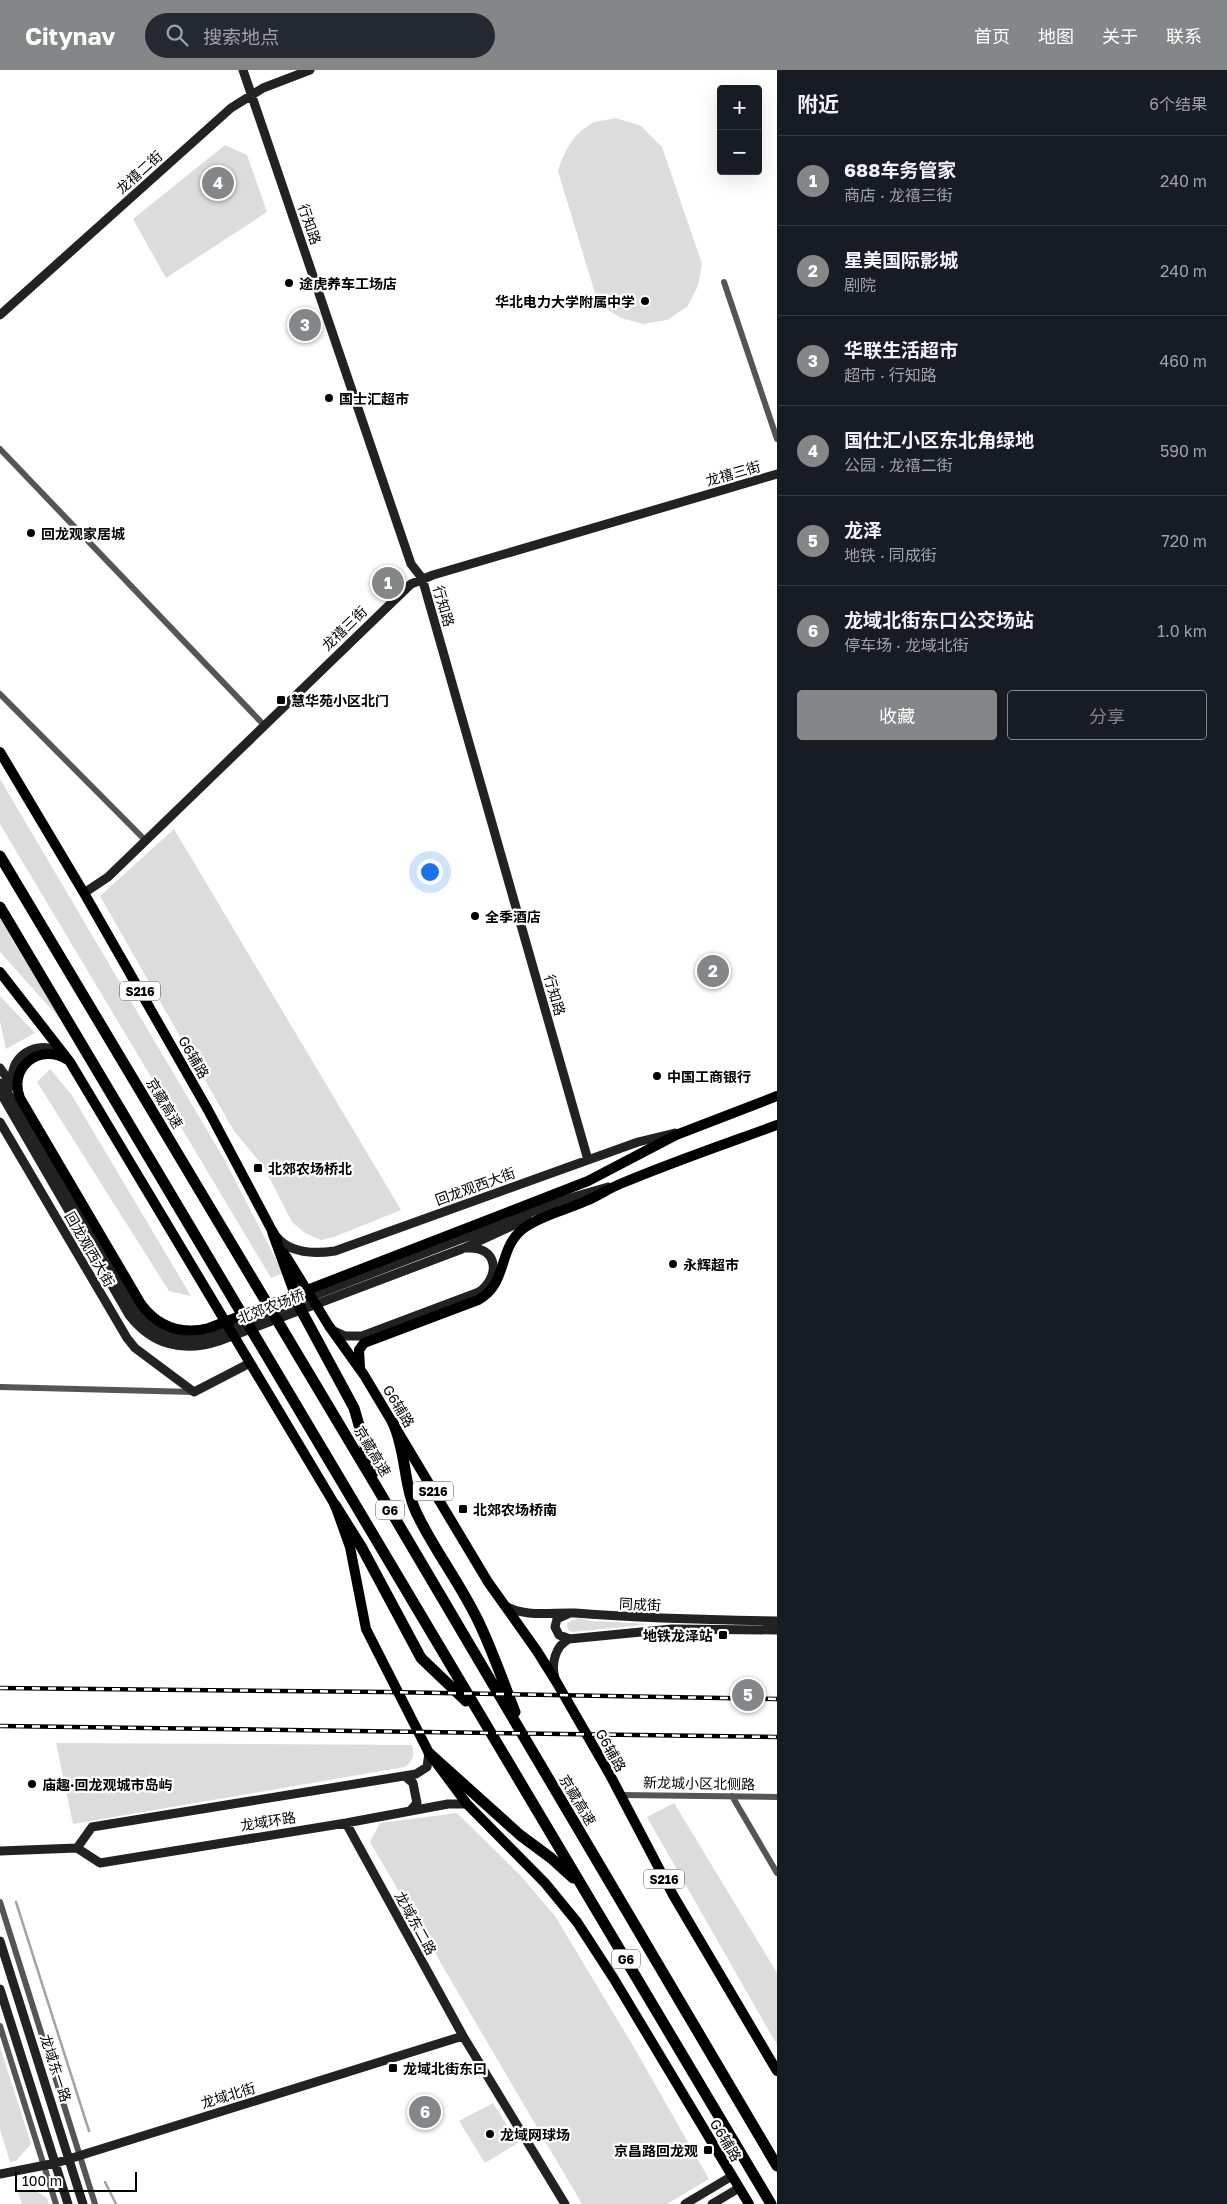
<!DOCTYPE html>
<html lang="zh">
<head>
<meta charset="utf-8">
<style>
  body { margin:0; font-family:"Golos Text","Noto Sans SC",sans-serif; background:#242831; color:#f1f3f6 }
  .controls { position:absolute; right:15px; top:15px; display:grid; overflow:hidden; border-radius:5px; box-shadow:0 5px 20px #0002 }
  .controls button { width:45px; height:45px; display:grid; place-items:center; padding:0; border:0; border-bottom:1px solid #363941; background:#171b24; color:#f1f3f6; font:25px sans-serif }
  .scale { position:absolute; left:15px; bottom:12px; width:122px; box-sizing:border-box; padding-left:5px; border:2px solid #000; border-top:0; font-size:14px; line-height:18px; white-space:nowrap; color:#000; -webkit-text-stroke:4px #fff; paint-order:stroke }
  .you { position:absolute; left:429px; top:801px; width:18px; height:18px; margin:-12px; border:4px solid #fff; border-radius:50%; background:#1a73e8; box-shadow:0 0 0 8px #1a73e833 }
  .badge { display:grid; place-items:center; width:32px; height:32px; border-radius:50%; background:#858687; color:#fff; font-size:16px; font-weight:700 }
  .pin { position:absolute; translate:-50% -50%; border:2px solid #fff; box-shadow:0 1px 5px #0006 }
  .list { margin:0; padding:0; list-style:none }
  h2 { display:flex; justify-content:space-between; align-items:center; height:65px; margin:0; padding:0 20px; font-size:21px }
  h2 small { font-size:16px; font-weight:400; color:#9ea1a6 }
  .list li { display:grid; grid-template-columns:32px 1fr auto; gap:15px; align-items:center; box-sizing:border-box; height:90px; padding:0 20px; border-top:1px solid #363941 }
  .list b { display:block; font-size:19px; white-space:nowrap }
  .list p { margin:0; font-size:16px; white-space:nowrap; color:#9ea1a6 }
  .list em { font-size:16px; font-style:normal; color:#9ea1a6 }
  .actions { display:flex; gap:10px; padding:15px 20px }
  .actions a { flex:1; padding:11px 0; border:1px solid #858687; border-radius:5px; text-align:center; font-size:18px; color:#858687 }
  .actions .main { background:#858687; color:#fff }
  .icon { flex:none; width:28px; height:28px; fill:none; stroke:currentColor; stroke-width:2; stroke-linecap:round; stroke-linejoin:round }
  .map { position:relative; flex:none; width:777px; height:2134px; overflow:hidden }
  header { display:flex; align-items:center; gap:30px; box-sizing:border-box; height:70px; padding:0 25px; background:#858687; color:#fff }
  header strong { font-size:24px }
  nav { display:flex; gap:28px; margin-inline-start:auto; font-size:18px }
  .search { width:350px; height:45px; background:#242831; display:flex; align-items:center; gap:12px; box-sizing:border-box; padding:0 18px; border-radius:28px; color:#9ea1a6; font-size:19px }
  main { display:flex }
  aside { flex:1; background:#171b24 }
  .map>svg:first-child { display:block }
</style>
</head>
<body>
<header>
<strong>Citynav</strong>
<div class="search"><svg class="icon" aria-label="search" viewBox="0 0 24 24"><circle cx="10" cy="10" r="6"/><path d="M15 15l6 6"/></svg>搜索地点</div>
<nav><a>首页</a><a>地图</a><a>关于</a><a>联系</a></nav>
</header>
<main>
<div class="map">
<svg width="777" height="2134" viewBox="0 0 777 2134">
  <rect width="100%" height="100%" fill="#fff"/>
  <!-- green -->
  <path fill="#dcdcdc" d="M 616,48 L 641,56 L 662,77 L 702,194 L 698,216 L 687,237 L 667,250 L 643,254 L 621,248 L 598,233 L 558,101 C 564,82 573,63 593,53 C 599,50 609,50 616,48 Z
    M 225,75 L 247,85 L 267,142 L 166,208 L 133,149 Z
    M 0,709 L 224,1089 L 283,1203 L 271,1208 L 0,754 Z
    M 174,759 L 401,1140 L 334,1167 L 321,1170 L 305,1163 L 292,1152 L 264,1097 L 234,1061 L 100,826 Z
    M 0,849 L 62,951 L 0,882 Z
    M 0,926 L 35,963 L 6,979 L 0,951 Z
    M 50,999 L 71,1024 L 191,1226 L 169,1221 L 37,1012 Z
    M 578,1548 L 592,1551 L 652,1554 L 572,1562 L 568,1560 L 567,1553 Z
    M 56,1673 L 412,1675 C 415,1685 413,1690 405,1697 L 73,1754 Z
    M 674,1733 L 777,1903 L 777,1975 L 647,1747 Z
    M 457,1743 L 519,1804 L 555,1846 L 632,1974 L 709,2109 L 667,2134 L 582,2134 L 370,1772 L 380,1753 Z
    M 0,1977 L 31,2074 L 16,2091 L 10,2092 L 0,2059 Z
    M 493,2033 L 518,2073 L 485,2093 L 459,2051 Z
    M 33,2119 L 47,2128 L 49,2134 L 22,2134 L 18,2122 Z"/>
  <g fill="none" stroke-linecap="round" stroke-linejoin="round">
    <!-- stream -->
    <path stroke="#a3a3a3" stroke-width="2.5" d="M 16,1832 L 89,2061
      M 105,2112 L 116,2134"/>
    <!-- street -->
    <path stroke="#555" stroke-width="6" d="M 724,212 L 777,369
      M 0,379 L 264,655
      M 0,624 L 145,770
      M 0,1317 L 193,1322
      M 620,1725 L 777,1727
      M 732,1726 L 777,1803
      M 0,1832 L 95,2134
      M 0,1956 L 56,2134"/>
    <!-- secondary -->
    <path stroke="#222" stroke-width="9" d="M 243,0 L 411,494 L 422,508 L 588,1090
      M 0,245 L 231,38 L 263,18 L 310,0
      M 84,823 L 108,807 L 411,514 L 433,505 L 777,404
      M 0,998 L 12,1015
      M 0,1013 L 12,1029 L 136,1240 C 158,1270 179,1273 213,1264 L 563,1130 L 608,1117
      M 14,1017 C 4,988 39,966 62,984
      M 0,1022 L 129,1245 C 152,1275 183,1283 219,1271 L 462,1179 L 527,1149
      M 0,1052 L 127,1268 L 135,1278 L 194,1322 L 250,1293
      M 276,1166 C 290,1184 314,1184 335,1181 L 638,1072 L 675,1063
      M 332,1260 L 345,1266 L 362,1266 L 479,1222 C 501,1206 498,1176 467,1178
      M 504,1535 C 524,1548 552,1542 575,1543 C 642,1548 709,1550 777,1551
      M 568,1544 L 557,1549 L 555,1557 L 559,1565 L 570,1569
      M 555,1608 C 551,1594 555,1576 569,1569 L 672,1559 L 777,1560
      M 405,1706 L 413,1713 L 417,1733 L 410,1741
      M 346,1753 L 463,1966 L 565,2134
      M 77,1778 L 92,1757 L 416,1704 L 427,1697 L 429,1683
      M 0,1781 L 77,1778 L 100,1793 L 346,1753 L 448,1734 L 467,1734
      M 0,1871 L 83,2134
      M 0,1919 L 68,2134
      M 0,2104 L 56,2093 L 463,1966
      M 685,2134 L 732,2106
      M 712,2134 L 739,2118"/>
    <!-- primary -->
    <path stroke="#000" stroke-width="10" d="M 0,682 L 84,823 L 208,1040 L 277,1170
      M 0,902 L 70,992 L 335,1435 L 350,1477 L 366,1559 L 429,1683 L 467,1734 L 545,1813 L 577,1852 L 614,1909 L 749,2134
      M 68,990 C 40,972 8,997 20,1028 L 141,1234 C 158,1257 181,1265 209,1258 L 588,1111 L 676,1065 L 777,1026
      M 284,1183 L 329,1256 L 364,1305 L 488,1512 L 537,1581 L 557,1613 L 610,1705 L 673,1825 L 777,2001
      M 360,1297 L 359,1280 L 364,1273 L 478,1230 C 509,1213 497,1178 524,1158 C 542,1145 566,1140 586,1131 C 598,1126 608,1119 620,1114 C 672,1092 725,1074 777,1055"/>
    <!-- highway -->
    <path stroke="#000" stroke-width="11" d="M 0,786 L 376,1416 L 777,2096
      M 0,837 L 771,2134
      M 273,1163 L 301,1240 L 354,1338 L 373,1403
      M 393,1353 C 407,1383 403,1419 419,1448 C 438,1486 464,1519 481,1557 C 494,1585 504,1614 515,1642
      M 335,1435 L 362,1478 L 421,1588 L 466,1631
      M 429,1683 L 520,1765 L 551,1788 L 573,1808"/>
    <defs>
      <path id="rail" d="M 0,1618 L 387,1622 L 777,1629
        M 0,1656 L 777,1667"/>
    </defs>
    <!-- rail casing -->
    <use href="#rail" stroke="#000" stroke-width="4.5"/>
    <!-- rail -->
    <use href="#rail" stroke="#fff" stroke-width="2.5" stroke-dasharray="8" stroke-linecap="butt"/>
  </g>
  <!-- markers -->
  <g fill="#000" stroke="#fff" stroke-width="2">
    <circle cx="289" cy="213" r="5"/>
    <circle cx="645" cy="231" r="5"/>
    <circle cx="329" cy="328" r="5"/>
    <circle cx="31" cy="463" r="5"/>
    <rect x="276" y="625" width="10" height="10" rx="2.5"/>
    <circle cx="475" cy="846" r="5"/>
    <circle cx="657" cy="1006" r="5"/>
    <rect x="253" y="1093" width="10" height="10" rx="2.5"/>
    <circle cx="673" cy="1194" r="5"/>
    <rect x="458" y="1434" width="10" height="10" rx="2.5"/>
    <rect x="718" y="1560" width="10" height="10" rx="2.5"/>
    <circle cx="32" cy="1714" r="5"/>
    <rect x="388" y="1993" width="10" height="10" rx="2.5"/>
    <circle cx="490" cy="2064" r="5"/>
    <rect x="703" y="2075" width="10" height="10" rx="2.5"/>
  </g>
  <g text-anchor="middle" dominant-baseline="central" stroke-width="4.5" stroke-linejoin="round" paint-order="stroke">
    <!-- shield labels -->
    <g fill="#fff" stroke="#4c4c4c" stroke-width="1">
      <rect x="120" y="911.5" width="40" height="19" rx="4"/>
      <rect x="413" y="1411.5" width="40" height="19" rx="4"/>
      <rect x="376" y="1430.5" width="28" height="19" rx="4"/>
      <rect x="644" y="1799.5" width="40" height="19" rx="4"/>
      <rect x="612" y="1879.5" width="28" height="19" rx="4"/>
    </g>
    <g font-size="12" font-weight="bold" fill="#000">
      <text x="140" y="921">S216</text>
      <text x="433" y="1421">S216</text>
      <text x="390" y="1440">G6</text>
      <text x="664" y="1809">S216</text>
      <text x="626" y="1889">G6</text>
    </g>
    <!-- street labels -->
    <g font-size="14" fill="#000" stroke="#fff">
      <text transform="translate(139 102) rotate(-42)">龙禧二街</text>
      <text transform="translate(310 154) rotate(71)">行知路</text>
      <text transform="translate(733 403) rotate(-16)">龙禧三街</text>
      <text transform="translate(444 536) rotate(74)">行知路</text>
      <text transform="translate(344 558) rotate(-44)">龙禧三街</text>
      <text transform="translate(555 925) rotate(74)">行知路</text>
      <text transform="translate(194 987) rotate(60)">G6辅路</text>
      <text transform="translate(165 1033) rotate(59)">京藏高速</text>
      <text transform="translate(475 1116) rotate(-20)">回龙观西大街</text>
      <text transform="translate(90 1179) rotate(60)">回龙观西大街</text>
      <text transform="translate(271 1236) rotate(-21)">北郊农场桥</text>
      <text transform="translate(399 1336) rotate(59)">G6辅路</text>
      <text transform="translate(373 1381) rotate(59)">京藏高速</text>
      <text transform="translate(640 1534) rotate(3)">同成街</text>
      <text transform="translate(611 1680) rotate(61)">G6辅路</text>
      <text transform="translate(699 1713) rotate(1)">新龙城小区北侧路</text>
      <text transform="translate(578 1730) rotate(59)">京藏高速</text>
      <text transform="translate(268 1751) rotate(-9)">龙域环路</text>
      <text transform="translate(416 1853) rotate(61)">龙域东二路</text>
      <text transform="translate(56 1998) rotate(72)">龙域东一路</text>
      <text transform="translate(228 2025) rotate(-17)">龙域北街</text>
      <text transform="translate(726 2070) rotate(59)">G6辅路</text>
    </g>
    <!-- poi labels -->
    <g font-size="14" font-weight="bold" fill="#000" stroke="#fff" text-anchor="start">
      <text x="299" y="213">途虎养车工场店</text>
      <text x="635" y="231" text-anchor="end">华北电力大学附属中学</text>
      <text x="339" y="328">国士汇超市</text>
      <text x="41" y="463">回龙观家居城</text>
      <text x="291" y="630">慧华苑小区北门</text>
      <text x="485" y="846">全季酒店</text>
      <text x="667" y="1006">中国工商银行</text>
      <text x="268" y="1098">北郊农场桥北</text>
      <text x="683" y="1194">永辉超市</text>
      <text x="473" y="1439">北郊农场桥南</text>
      <text x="713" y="1565" text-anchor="end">地铁龙泽站</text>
      <text x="42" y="1714">庙趣·回龙观城市岛屿</text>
      <text x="403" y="1998">龙域北街东口</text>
      <text x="500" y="2064">龙域网球场</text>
      <text x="698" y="2080" text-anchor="end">京昌路回龙观</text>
    </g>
  </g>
</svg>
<div class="controls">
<button>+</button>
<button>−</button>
</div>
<div class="scale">100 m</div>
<div class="you"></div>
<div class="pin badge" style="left:388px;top:513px">1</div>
<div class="pin badge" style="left:713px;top:901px">2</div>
<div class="pin badge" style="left:305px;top:255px">3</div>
<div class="pin badge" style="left:218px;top:113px">4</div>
<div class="pin badge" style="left:748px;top:1625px">5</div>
<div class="pin badge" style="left:425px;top:2042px">6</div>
</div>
<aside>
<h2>附近<small>6个结果</small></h2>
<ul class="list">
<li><span class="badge">1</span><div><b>688车务管家</b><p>商店 · 龙禧三街</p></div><em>240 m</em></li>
<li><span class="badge">2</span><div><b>星美国际影城</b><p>剧院</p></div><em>240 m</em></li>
<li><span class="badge">3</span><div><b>华联生活超市</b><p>超市 · 行知路</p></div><em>460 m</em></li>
<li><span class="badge">4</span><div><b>国仕汇小区东北角绿地</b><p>公园 · 龙禧二街</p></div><em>590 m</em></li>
<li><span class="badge">5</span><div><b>龙泽</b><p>地铁 · 同成街</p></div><em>720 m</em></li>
<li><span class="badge">6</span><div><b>龙域北街东口公交场站</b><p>停车场 · 龙域北街</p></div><em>1.0 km</em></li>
</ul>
<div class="actions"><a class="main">收藏</a><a>分享</a></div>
</aside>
</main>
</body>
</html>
